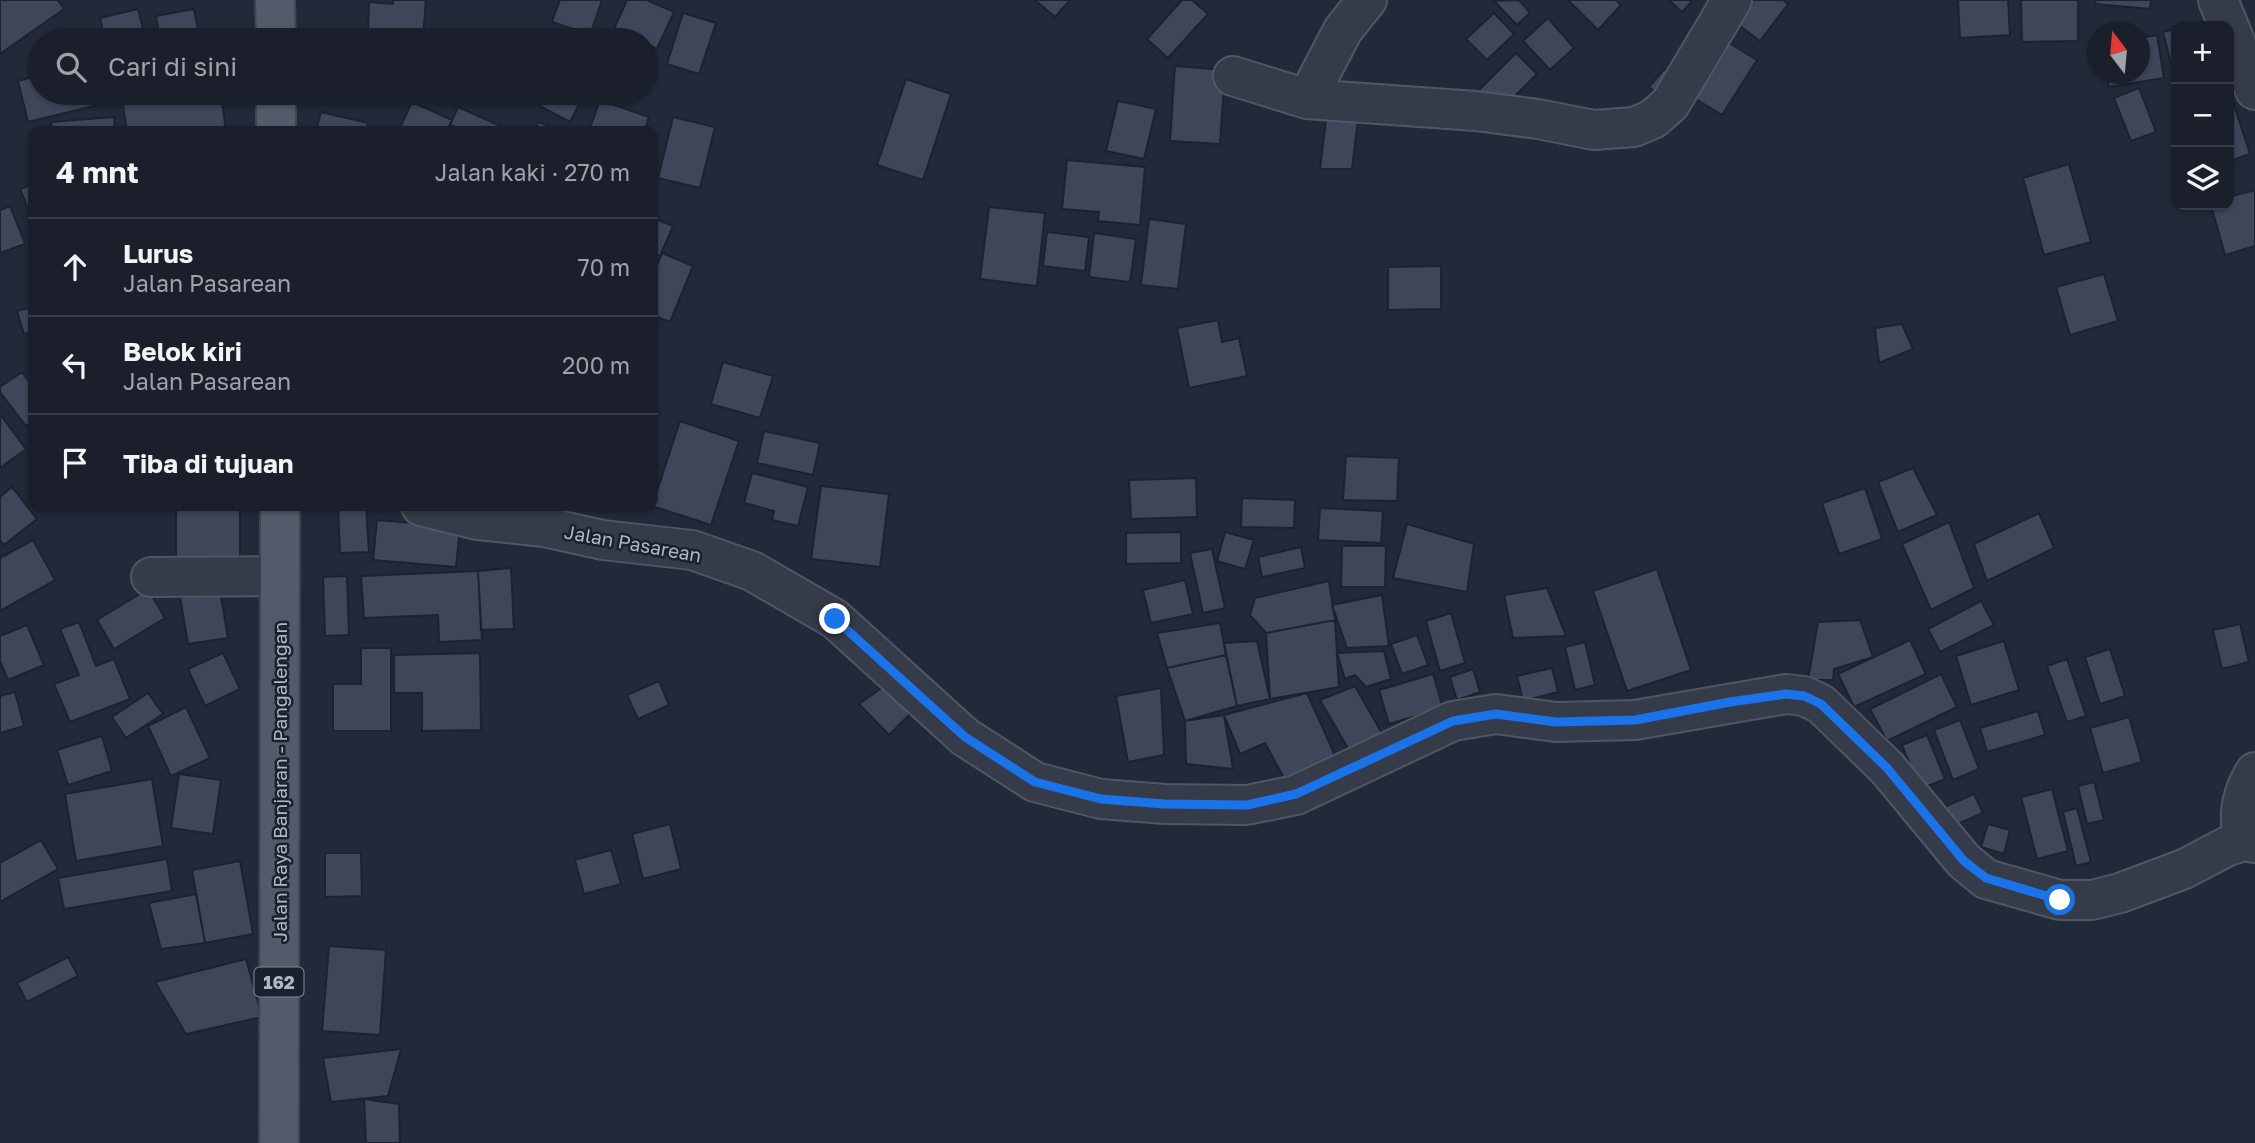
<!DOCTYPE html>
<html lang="id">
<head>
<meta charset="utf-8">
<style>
  body { margin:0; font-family:"Golos Text",sans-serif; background:#232733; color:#f1f3f6 }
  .controls { position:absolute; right:21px; top:21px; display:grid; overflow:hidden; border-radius:14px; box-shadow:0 2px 5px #0004 }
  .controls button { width:63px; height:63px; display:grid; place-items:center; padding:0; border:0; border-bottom:2px solid #383d47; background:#1a1f2b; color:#f1f3f6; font:35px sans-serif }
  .compass { position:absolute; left:2087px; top:21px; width:63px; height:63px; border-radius:50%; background:#1a1f2b; box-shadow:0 2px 5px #0004; rotate:344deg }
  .stop { position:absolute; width:21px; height:21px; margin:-16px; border:5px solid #1a73e8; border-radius:50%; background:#fff }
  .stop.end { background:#1a73e8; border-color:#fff; box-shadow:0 2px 7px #0008 }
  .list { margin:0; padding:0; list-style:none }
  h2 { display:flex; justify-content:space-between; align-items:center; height:91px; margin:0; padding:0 28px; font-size:30px }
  h2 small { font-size:23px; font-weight:400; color:#9fa2a9 }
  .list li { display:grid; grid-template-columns:46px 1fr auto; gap:21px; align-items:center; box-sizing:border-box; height:98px; padding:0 28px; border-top:2px solid #383d47 }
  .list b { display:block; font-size:26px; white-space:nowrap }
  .list p { margin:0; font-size:23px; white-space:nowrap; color:#9fa2a9 }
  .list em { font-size:23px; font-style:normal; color:#9fa2a9 }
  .icon { flex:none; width:38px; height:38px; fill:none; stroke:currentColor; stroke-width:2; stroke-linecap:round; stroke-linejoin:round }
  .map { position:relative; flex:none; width:2255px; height:1143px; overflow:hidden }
  .search { position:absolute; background:#1a1f2b; box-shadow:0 2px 5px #0004; left:28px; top:28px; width:630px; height:77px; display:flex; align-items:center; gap:18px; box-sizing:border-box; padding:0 24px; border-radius:38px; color:#9fa2a9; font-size:26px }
  .panel { position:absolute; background:#1a1f2b; box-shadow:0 2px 5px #0004; left:28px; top:126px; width:630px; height:385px; border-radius:14px }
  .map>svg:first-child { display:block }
</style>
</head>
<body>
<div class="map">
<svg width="2255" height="1143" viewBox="0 0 2255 1143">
  <rect width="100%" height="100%" fill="#222939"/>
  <!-- building -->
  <path fill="#3f4659" stroke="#1d2230" stroke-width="2" d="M 0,0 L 58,0 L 64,9 L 0,54 Z
    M 393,0 L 426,0 L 423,37 L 368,34 L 369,2 L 393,4 Z
    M 560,0 L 602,0 L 590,35 L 552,22 Z
    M 627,0 L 647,0 L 674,12 L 657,49 L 646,44 L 646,40 L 638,40 L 614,29 Z
    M 1035,0 L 1070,0 L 1055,17 Z
    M 1182,0 L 1192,0 L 1208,14 L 1168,58 L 1147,39 Z
    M 1519,0 L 1530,13 L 1517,25 L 1494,1 Z
    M 1568,0 L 1616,0 L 1621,5 L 1598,30 Z
    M 1669,0 L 1693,0 L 1682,12 Z
    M 1741,0 L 1783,0 L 1788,4 L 1760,41 L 1728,17 Z
    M 1958,0 L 2008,0 L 2010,35 L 1960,38 Z
    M 2021,0 L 2078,0 L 2078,41 L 2022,42 Z
    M 2096,0 L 2151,0 L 2150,9 L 2095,4 Z
    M 138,9 L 146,40 L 105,40 L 100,18 Z
    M 194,9 L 200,40 L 160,40 L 156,16 Z
    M 683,13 L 716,23 L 699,74 L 667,64 Z
    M 1494,13 L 1514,34 L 1487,60 L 1466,39 Z
    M 1548,18 L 1574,48 L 1550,70 L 1523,41 Z
    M 2176,29 L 2176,83 L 2163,32 Z
    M 2157,35 L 2164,78 L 2109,87 L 2106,74 L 2140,74 L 2140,38 Z
    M 1721,38 L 1757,60 L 1722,115 L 1686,93 Z
    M 1516,53 L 1537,74 L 1500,111 L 1479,90 Z
    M 1175,66 L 1225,70 L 1220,144 L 1170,141 Z
    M 1664,69 L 1679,81 L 1664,100 L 1649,87 Z
    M 40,75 L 40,93 L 108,93 L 110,102 L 28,122 L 18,81 Z
    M 906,79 L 951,94 L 923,180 L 877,165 Z
    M 2139,88 L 2156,132 L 2131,141 L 2114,98 Z
    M 2229,90 L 2250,154 L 2229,161 Z
    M 121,93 L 221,93 L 226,131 L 127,131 Z
    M 425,93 L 464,93 L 458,107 Z
    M 547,93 L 585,93 L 570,122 L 540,106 Z
    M 600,100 L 649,117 L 644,131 L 589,131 Z
    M 1118,101 L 1156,109 L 1144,159 L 1106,151 Z
    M 412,102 L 452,120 L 447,131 L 399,130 Z
    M 458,107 L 512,131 L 465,131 L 450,125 Z
    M 321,112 L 368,123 L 366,131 L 316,131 Z
    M 114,117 L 115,131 L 52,131 L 51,122 Z
    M 673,117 L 715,127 L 700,188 L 658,178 Z
    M 1326,120 L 1358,120 L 1352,169 L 1320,169 Z
    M 538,122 L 565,131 L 535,131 Z
    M 1067,160 L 1145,167 L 1140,225 L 1098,221 L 1099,212 L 1062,209 Z
    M 2069,164 L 2091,242 L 2044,255 L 2023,178 Z
    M 33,184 L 33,221 L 20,189 Z
    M 2255,190 L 2255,246 L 2225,255 L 2211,205 L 2229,205 L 2229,197 Z
    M 10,206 L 25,244 L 0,253 L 0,210 Z
    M 989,207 L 1045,213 L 1037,286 L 980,279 Z
    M 653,218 L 673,226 L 660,256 L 653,253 Z
    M 1149,219 L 1186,224 L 1178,289 L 1141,285 Z
    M 1047,232 L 1089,237 L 1085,271 L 1043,266 Z
    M 1094,233 L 1136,239 L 1130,282 L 1089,277 Z
    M 662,253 L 693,266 L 670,322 L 653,315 L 653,275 Z
    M 1441,266 L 1441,309 L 1388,310 L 1388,267 Z
    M 2104,274 L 2118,321 L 2070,335 L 2056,287 Z
    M 33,307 L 33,331 L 24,334 L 17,311 Z
    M 1218,320 L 1222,342 L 1239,338 L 1247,376 L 1189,388 L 1177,328 Z
    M 1902,324 L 1913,349 L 1879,363 L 1875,328 Z
    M 723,362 L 773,376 L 760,418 L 711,404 Z
    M 22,372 L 33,387 L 33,421 L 26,426 L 0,392 L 0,387 Z
    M 2,417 L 26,449 L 0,468 L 0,418 Z
    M 680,421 L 739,441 L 711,525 L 652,506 Z
    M 764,431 L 820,443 L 813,475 L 757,463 Z
    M 1346,456 L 1399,458 L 1397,501 L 1343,500 Z
    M 1913,468 L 1937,515 L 1898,532 L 1878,482 Z
    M 752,473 L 808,487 L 798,526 L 772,520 L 774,511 L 744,503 Z
    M 1196,478 L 1197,517 L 1131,519 L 1129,480 Z
    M 821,486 L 889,494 L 880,567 L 811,559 Z
    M 12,487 L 37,519 L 4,545 L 0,540 L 0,497 Z
    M 1865,488 L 1882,539 L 1839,554 L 1822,503 Z
    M 1242,498 L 1295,500 L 1294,528 L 1241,527 Z
    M 338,506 L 366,506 L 369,552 L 340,553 Z
    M 1320,508 L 1383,511 L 1381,543 L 1318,540 Z
    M 176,509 L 240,510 L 240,570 L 176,569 Z
    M 2039,513 L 2054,548 L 1987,581 L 1974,544 Z
    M 377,520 L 460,527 L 456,567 L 373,560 Z
    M 1949,522 L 1974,588 L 1931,610 L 1902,544 Z
    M 1407,524 L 1474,544 L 1467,592 L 1393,578 Z
    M 1181,532 L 1181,563 L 1126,564 L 1126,533 Z
    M 1225,532 L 1254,540 L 1245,569 L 1217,561 Z
    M 33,540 L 55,580 L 0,611 L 0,558 Z
    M 1342,546 L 1386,546 L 1385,587 L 1341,587 Z
    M 1301,547 L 1305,568 L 1262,577 L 1258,557 Z
    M 1212,549 L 1225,608 L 1203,613 L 1190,553 Z
    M 511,568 L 514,629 L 481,630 L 478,571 Z
    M 1657,569 L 1691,670 L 1627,691 L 1593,591 Z
    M 478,571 L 482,640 L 439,642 L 438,615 L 364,618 L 361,576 Z
    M 347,576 L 349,635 L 325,636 L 323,577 Z
    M 1185,580 L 1193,614 L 1151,623 L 1143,590 Z
    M 1329,581 L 1335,620 L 1266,633 L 1250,615 L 1255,598 Z
    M 1547,588 L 1566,636 L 1513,638 L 1504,595 Z
    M 148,589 L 165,618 L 114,649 L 97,620 Z
    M 220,590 L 228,638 L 188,644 L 180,597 Z
    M 1382,595 L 1389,646 L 1347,648 L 1332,605 Z
    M 1981,601 L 1994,625 L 1940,652 L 1928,629 Z
    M 1451,613 L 1465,663 L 1440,671 L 1426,621 Z
    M 1335,620 L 1339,687 L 1270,699 L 1266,633 Z
    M 1860,620 L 1873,657 L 1834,669 L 1833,680 L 1808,680 L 1818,622 Z
    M 79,622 L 96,666 L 114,659 L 130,699 L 70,722 L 54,684 L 79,675 L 60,629 Z
    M 1220,623 L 1226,655 L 1167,668 L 1157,633 Z
    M 2240,624 L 2249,662 L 2222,669 L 2213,630 Z
    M 27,625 L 44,665 L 8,680 L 0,661 L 0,636 Z
    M 1417,635 L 1428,665 L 1402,674 L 1391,644 Z
    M 1910,640 L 1926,674 L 1854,707 L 1838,674 Z
    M 1257,641 L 1270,699 L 1237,706 L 1224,643 Z
    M 2004,641 L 2019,690 L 1971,705 L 1956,656 Z
    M 1585,642 L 1595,685 L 1575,690 L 1565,647 Z
    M 361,648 L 391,648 L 391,731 L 333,731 L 333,684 L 361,684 Z
    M 2110,649 L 2125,696 L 2100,704 L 2085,657 Z
    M 1384,651 L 1391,679 L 1366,687 L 1355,675 L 1345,679 L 1337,653 Z
    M 223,653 L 240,689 L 205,706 L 188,669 Z
    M 480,653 L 481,730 L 422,731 L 422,693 L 394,693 L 394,655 Z
    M 1226,655 L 1237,706 L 1185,721 L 1167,668 Z
    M 2067,659 L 2086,716 L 2067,722 L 2047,666 Z
    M 1552,668 L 1558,692 L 1523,701 L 1517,676 Z
    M 1473,669 L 1480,692 L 1457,700 L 1450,677 Z
    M 1433,674 L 1443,708 L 1389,724 L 1379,690 Z
    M 1941,674 L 1957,707 L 1887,741 L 1870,709 Z
    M 659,681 L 669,705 L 638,719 L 627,695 Z
    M 1355,686 L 1384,737 L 1353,757 L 1320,700 Z
    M 883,687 L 912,712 L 889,735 L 859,704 Z
    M 1161,688 L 1164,755 L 1128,762 L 1116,696 Z
    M 15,692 L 24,726 L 0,733 L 0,696 Z
    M 148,693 L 163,714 L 126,738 L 112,717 Z
    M 1307,693 L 1338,762 L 1285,780 L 1265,743 L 1240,754 L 1224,715 Z
    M 186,707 L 210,758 L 171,776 L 148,726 Z
    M 2038,711 L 2045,735 L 1987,752 L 1980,728 Z
    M 1224,715 L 1233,769 L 1186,764 L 1185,721 Z
    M 2129,717 L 2142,762 L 2103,773 L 2090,728 Z
    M 1960,720 L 1979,769 L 1953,780 L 1934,730 Z
    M 1927,735 L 1945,779 L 1920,789 L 1902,745 Z
    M 102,736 L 112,771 L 68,785 L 57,750 Z
    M 179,774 L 221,780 L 213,834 L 171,828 Z
    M 152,779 L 163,846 L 76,861 L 65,794 Z
    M 2094,782 L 2104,820 L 2087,824 L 2078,786 Z
    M 2052,789 L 2068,851 L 2037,859 L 2021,797 Z
    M 1974,794 L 1983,813 L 1953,826 L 1944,807 Z
    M 2077,808 L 2091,862 L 2076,866 L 2063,812 Z
    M 670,824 L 681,869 L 643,879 L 632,834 Z
    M 1988,824 L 2010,830 L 2004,854 L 1981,847 Z
    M 41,840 L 58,869 L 0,902 L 0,863 Z
    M 611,850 L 621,884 L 584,894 L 575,860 Z
    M 325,853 L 361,853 L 362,896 L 325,897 Z
    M 167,859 L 172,891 L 64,909 L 58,878 Z
    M 240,861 L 253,934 L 205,943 L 192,870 Z
    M 196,894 L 205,943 L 161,949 L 149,903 Z
    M 329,946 L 386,950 L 380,1035 L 322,1031 Z
    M 68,957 L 78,976 L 27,1002 L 17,983 Z
    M 246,959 L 262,1017 L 186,1034 L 155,982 Z
    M 401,1049 L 388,1096 L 331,1102 L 323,1058 Z
    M 364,1099 L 399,1104 L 400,1143 L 366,1143 Z"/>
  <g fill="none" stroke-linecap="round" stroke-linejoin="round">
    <defs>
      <path id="street" d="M 2218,0 L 2255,90
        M 1233,76 L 1307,99 L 1476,111 L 1538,119 L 1594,130 L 1634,127 L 1653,119 L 1670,104 L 1732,0
        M 1307,99 L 1343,30 L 1367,0
        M 421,506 L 478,520 L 544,527 L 603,540 L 692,550 L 752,571 L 835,619 L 965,737 L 1035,782 L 1101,799 L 1165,804 L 1247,805 L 1296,795 L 1453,721 L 1496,714 L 1556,722 L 1635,720 L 1786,694 L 1804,696 L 1821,704 L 1887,768 L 1964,861 L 1986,879 L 2060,900 L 2092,900 L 2120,893 L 2184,869 L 2228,846 L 2244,841 L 2255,843
        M 151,577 L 280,576
        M 2244,841 C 2237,816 2242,793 2255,772"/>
      <path id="primary" d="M 275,0 L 276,40
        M 276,93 L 276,131
        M 279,1143 L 280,506"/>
    </defs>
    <!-- street casing -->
    <use href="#street" stroke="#515664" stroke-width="42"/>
    <!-- primary casing -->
    <use href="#primary" stroke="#3f4452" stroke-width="42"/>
    <!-- street -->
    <use href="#street" stroke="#363b49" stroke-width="38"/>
    <!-- primary -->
    <use href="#primary" stroke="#545a69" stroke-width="38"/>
  </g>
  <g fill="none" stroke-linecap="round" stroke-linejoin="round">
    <!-- route -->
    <path stroke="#1a73e8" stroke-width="9" d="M 835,619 L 965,737 L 1035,782 L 1101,799 L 1164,804 L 1247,805 L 1296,794 L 1453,721 L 1496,714 L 1556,722 L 1635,720 L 1730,702 L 1786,694 L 1804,696 L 1821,704 L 1887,768 L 1964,861 L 1986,878 L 2060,900"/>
  </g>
  <g text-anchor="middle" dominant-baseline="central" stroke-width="5" stroke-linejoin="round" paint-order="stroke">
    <!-- shield labels -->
    <rect fill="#1b202e" stroke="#848998" stroke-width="2" x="254.5" y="967.5" width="49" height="29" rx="5"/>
    <g font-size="18" font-weight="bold" fill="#b1b6c5">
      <text x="279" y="982">162</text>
    </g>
    <!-- street labels -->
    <g font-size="19" fill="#b1b6c5" stroke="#1b202e">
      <text transform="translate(633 543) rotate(10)">Jalan Pasarean</text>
      <text transform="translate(279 782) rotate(-90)">Jalan Raya Banjaran - Pangalengan</text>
    </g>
  </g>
</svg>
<div class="controls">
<button>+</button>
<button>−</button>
<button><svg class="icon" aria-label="layers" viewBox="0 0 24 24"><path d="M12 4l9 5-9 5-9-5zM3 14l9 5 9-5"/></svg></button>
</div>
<svg class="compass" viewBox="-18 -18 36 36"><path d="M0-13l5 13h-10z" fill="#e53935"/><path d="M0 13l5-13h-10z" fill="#9fa2a9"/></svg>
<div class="stop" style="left:2060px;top:900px"></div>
<div class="stop end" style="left:835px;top:619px"></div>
<div class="search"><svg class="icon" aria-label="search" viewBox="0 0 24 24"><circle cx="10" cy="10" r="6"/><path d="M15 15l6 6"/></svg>Cari di sini</div>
<section class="panel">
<h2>4 mnt<small>Jalan kaki · 270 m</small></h2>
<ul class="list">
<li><svg class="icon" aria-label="ahead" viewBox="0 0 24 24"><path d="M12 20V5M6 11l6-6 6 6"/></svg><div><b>Lurus</b><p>Jalan Pasarean</p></div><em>70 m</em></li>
<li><svg class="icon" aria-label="left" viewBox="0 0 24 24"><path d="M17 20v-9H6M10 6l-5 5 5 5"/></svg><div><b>Belok kiri</b><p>Jalan Pasarean</p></div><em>200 m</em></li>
<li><svg class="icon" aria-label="arrive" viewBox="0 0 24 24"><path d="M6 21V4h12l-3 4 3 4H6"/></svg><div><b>Tiba di tujuan</b></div></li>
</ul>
</section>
</div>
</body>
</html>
